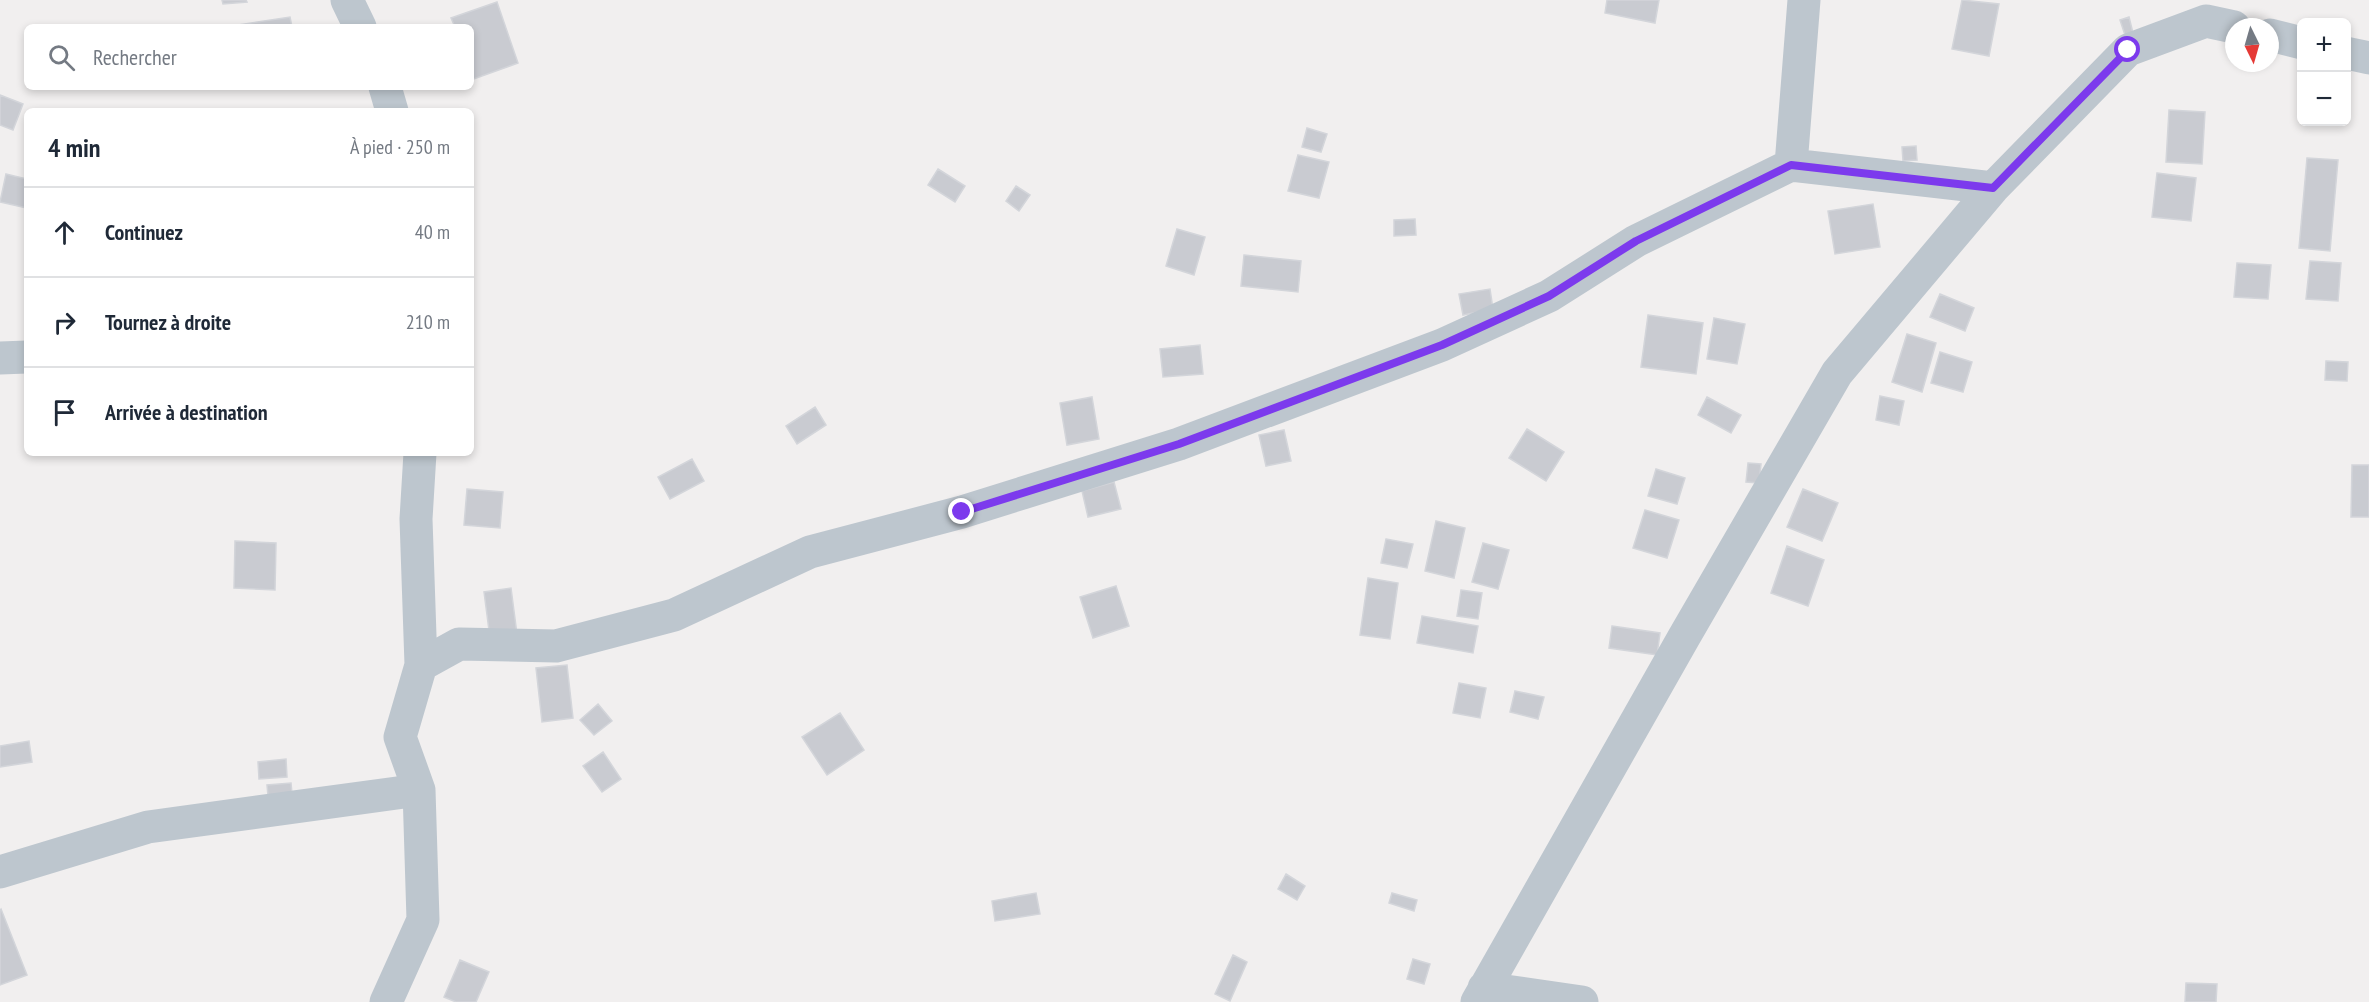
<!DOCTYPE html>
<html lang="fr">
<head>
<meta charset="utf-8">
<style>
  body { margin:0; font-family:"PT Sans Narrow",sans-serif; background:#f6f6f7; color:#1f2937 }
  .controls { position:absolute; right:18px; top:18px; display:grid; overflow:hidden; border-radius:9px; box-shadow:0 3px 9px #0003 }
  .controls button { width:54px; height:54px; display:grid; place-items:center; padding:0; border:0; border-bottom:2px solid #e0e1e3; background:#fff; color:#1f2937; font:30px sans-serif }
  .compass { position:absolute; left:2225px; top:18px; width:54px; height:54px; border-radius:50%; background:#fff; box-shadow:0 3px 9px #0003; rotate:175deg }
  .stop { position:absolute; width:18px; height:18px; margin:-14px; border:4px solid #7c3aed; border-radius:50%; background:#fff }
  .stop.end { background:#7c3aed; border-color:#fff; box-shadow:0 2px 6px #0008 }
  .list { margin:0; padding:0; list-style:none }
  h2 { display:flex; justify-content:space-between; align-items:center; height:78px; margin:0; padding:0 24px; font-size:26px }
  h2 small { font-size:20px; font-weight:400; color:#747a83 }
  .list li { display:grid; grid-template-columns:39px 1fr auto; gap:18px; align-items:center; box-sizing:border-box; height:90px; padding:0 24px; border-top:2px solid #e0e1e3 }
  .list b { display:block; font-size:22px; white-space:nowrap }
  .list em { font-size:20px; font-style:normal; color:#747a83 }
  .icon { flex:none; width:33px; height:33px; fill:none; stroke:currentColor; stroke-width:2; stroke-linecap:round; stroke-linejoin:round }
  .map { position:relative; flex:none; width:2369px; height:1002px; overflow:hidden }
  .search { position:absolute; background:#fff; box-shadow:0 3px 9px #0003; left:24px; top:24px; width:450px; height:66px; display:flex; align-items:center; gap:15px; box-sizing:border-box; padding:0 21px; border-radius:9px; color:#747a83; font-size:22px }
  .panel { position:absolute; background:#fff; box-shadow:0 3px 9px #0003; left:24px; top:108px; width:450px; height:348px; border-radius:9px }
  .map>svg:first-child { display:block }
</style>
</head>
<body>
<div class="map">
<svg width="2369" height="1002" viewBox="0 0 2369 1002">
  <rect width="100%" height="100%" fill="#f1efef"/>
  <!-- building -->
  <path fill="#c9cbd1" stroke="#d3d5da" stroke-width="1.5" d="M 222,0 L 246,0 L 247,2 L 223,4 Z
    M 1607,0 L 1659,0 L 1655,23 L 1605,13 Z
    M 1962,0 L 1999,4 L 1989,56 L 1952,49 Z
    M 497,2 L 518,63 L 471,80 L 471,27 L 455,27 L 451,18 Z
    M 290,17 L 292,27 L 225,27 Z
    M 2129,17 L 2133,33 L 2125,35 L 2120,20 Z
    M 0,95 L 23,104 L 13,130 L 0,125 Z
    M 2169,110 L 2205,112 L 2202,164 L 2166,162 Z
    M 1307,128 L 1327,134 L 1321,152 L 1302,147 Z
    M 1916,146 L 1917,160 L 1903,161 L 1902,147 Z
    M 1298,155 L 1329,162 L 1319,198 L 1288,191 Z
    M 2307,158 L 2338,160 L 2330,251 L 2299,248 Z
    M 938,169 L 965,186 L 955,202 L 928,185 Z
    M 2157,173 L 2196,178 L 2191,221 L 2152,217 Z
    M 6,174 L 27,179 L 27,208 L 0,202 Z
    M 1016,186 L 1030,195 L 1019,211 L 1006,201 Z
    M 1873,204 L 1880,247 L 1835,254 L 1828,211 Z
    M 1415,219 L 1416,235 L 1394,236 L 1394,220 Z
    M 1177,229 L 1205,237 L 1194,275 L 1166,266 Z
    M 1244,255 L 1301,261 L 1298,292 L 1241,286 Z
    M 2310,261 L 2341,263 L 2338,301 L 2306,299 Z
    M 2237,263 L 2271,265 L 2268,299 L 2234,297 Z
    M 1490,289 L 1493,309 L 1463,315 L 1459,294 Z
    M 1940,294 L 1974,308 L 1965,331 L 1930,317 Z
    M 1648,315 L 1703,323 L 1696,374 L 1641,367 Z
    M 1714,318 L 1745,324 L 1737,364 L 1707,359 Z
    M 1907,334 L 1936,343 L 1922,392 L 1892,382 Z
    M 1200,345 L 1203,374 L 1163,377 L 1160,349 Z
    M 1940,352 L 1972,362 L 1963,392 L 1931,383 Z
    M 2326,361 L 2348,362 L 2347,381 L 2325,380 Z
    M 1880,396 L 1904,401 L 1899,425 L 1876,420 Z
    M 1092,397 L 1099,439 L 1067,445 L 1060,403 Z
    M 1707,397 L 1741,415 L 1731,433 L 1698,415 Z
    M 815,407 L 826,425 L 797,444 L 786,426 Z
    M 1527,429 L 1564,452 L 1546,481 L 1509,458 Z
    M 1284,430 L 1291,461 L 1266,466 L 1259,435 Z
    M 692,459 L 704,481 L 670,499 L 658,477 Z
    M 1748,463 L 1761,464 L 1759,483 L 1746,482 Z
    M 2352,465 L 2369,465 L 2369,517 L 2351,517 Z
    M 1656,469 L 1685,478 L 1677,504 L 1648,496 Z
    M 1114,482 L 1121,509 L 1088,517 L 1082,491 Z
    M 467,489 L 503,492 L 500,528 L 464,525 Z
    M 1803,489 L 1838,503 L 1822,541 L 1787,527 Z
    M 1645,510 L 1679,520 L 1667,558 L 1633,548 Z
    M 1436,521 L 1465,528 L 1454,578 L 1425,571 Z
    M 1386,539 L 1413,544 L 1407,568 L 1381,563 Z
    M 235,541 L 276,543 L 275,590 L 234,588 Z
    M 1483,543 L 1509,550 L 1498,589 L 1472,582 Z
    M 1787,546 L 1824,560 L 1808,606 L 1771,593 Z
    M 1368,578 L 1398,583 L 1390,639 L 1360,635 Z
    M 1116,586 L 1129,626 L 1093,638 L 1080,597 Z
    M 511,588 L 517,634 L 490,638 L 484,592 Z
    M 1461,590 L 1482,593 L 1478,619 L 1457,616 Z
    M 1422,616 L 1478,626 L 1473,653 L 1417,643 Z
    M 1612,626 L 1660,633 L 1657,655 L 1609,648 Z
    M 567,665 L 573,718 L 542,722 L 536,668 Z
    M 1459,683 L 1486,688 L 1480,718 L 1453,713 Z
    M 1515,691 L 1544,697 L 1538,719 L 1510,712 Z
    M 598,704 L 612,721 L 594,735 L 580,720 Z
    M 840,713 L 864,750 L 827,775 L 802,737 Z
    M 29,741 L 32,762 L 0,767 L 0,746 Z
    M 603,752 L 621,779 L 602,792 L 583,766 Z
    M 286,759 L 287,777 L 259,779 L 258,762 Z
    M 291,783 L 293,804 L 269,807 L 267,785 Z
    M 1286,874 L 1305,886 L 1297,900 L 1278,889 Z
    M 1036,893 L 1040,914 L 995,921 L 992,901 Z
    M 1392,893 L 1417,900 L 1414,911 L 1389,903 Z
    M 1,909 L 27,975 L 0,985 L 0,910 Z
    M 1233,955 L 1247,962 L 1230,1001 L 1215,994 Z
    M 1413,959 L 1430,964 L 1424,984 L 1407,979 Z
    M 460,960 L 489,972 L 476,1002 L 456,1002 L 444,997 Z
    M 2186,983 L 2217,984 L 2216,1002 L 2185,1002 Z"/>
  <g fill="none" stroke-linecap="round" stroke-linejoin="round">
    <!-- minor -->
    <path stroke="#bdc6ce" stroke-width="33" d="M 347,0 L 360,27
      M 2270,35 L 2302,43
      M 2346,53 L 2369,58
      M 385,87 L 392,111
      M 1791,165 L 1804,0
      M 0,358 L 27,357
      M 421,665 L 459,644 L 556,646 L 674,615 L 810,552 L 962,512 L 1179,444 L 1442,345 L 1549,296 L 1636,241 L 1791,165 L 1993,188 L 2128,50 L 2206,21 L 2234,27
      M 0,872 L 148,827 L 419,790
      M 1484,988 L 1582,1002
      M 386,1002 L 423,920 L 419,790 L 400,737 L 421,665 L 416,519 L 420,453
      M 1477,1002 L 1684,637 L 1837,373 L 1993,188"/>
  </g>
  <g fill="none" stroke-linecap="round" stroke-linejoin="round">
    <!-- route -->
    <path stroke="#7c3aed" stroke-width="8" d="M 962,512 L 1179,444 L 1442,345 L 1549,296 L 1636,241 L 1791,165 L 1993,188 L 2128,50"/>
  </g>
</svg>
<div class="controls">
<button>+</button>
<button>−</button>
</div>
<svg class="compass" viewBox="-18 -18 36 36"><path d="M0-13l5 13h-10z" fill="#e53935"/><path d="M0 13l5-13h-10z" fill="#747a83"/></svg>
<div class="stop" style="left:2128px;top:50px"></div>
<div class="stop end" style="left:962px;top:512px"></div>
<div class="search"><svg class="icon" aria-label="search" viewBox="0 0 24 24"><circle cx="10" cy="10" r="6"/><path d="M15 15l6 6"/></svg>Rechercher</div>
<section class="panel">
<h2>4 min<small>À pied · 250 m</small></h2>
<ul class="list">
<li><svg class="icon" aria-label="ahead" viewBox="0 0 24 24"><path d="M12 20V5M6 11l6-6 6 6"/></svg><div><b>Continuez</b></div><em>40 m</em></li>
<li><svg class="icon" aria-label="right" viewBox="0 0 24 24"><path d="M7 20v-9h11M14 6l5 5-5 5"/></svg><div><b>Tournez à droite</b></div><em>210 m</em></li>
<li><svg class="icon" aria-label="arrive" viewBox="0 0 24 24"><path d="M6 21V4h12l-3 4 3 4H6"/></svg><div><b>Arrivée à destination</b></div></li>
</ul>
</section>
</div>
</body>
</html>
